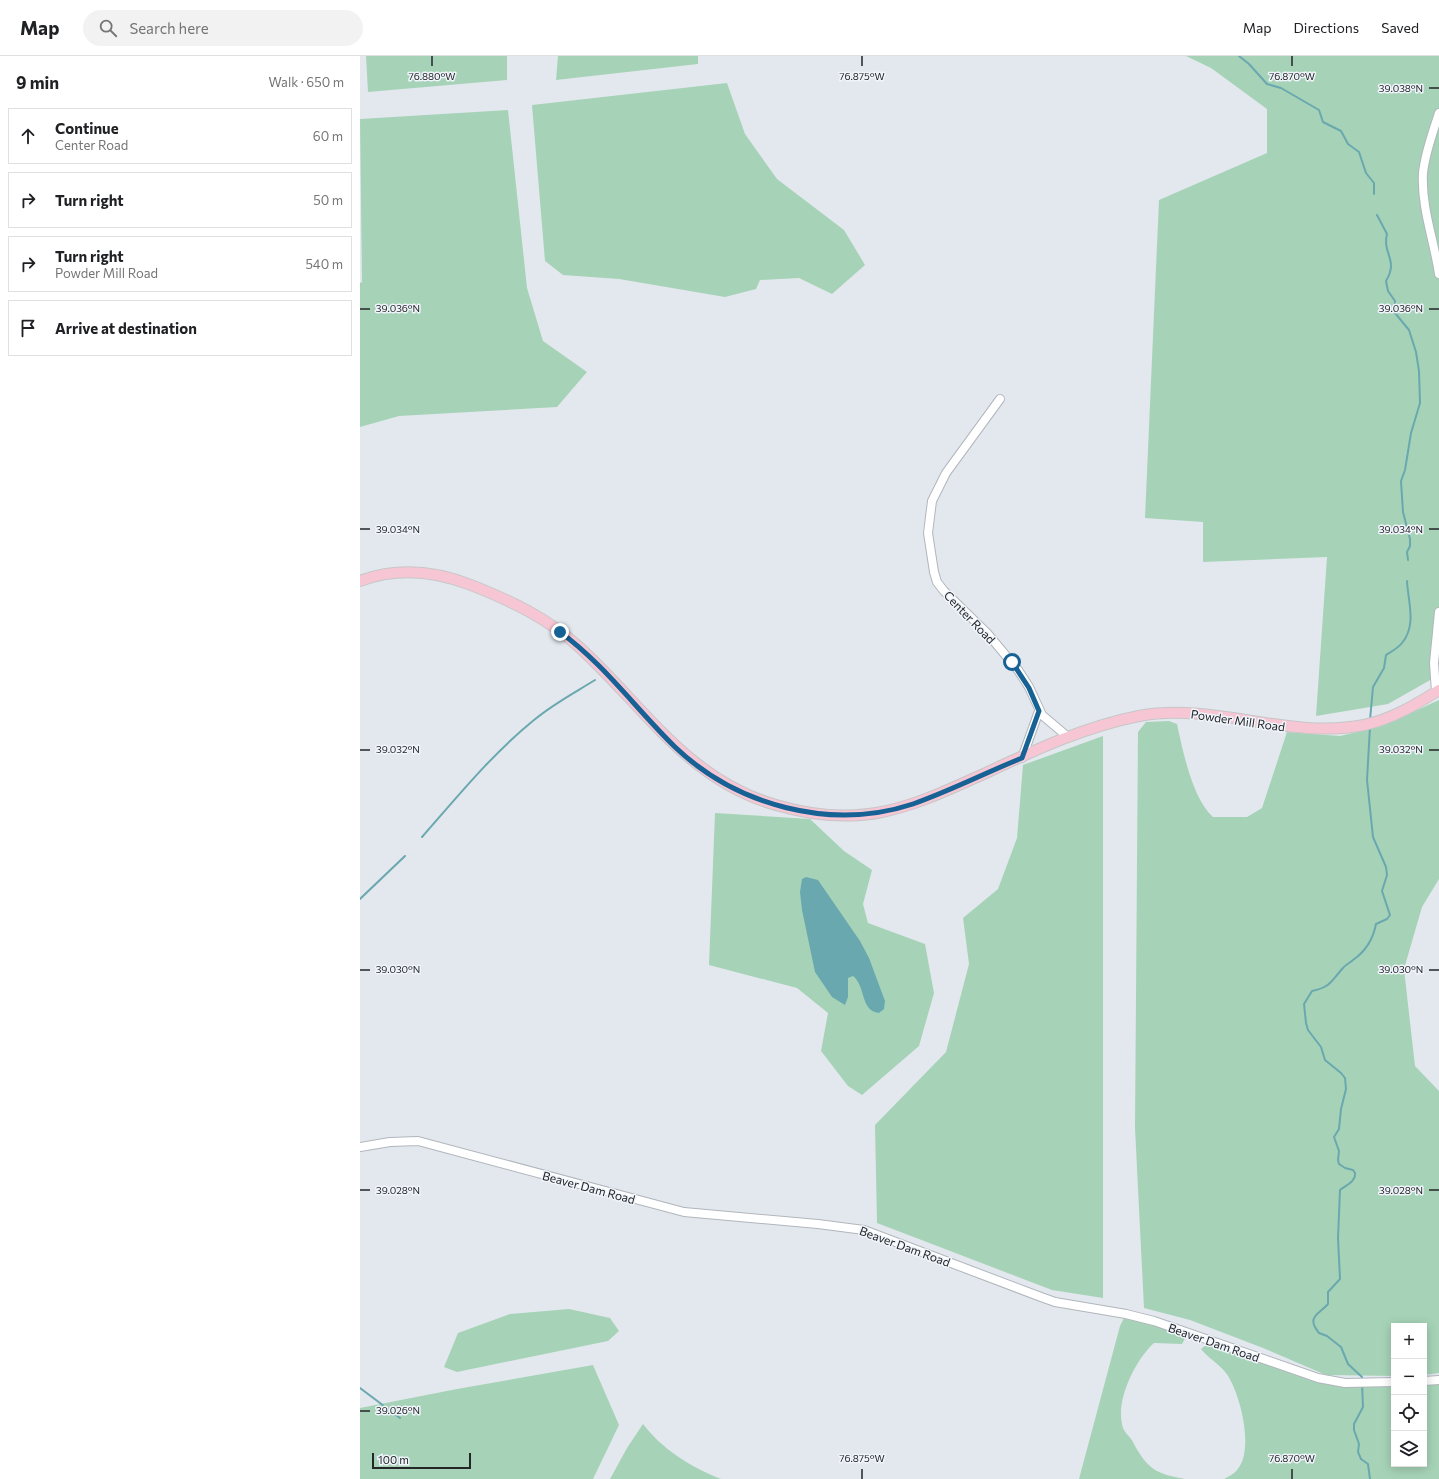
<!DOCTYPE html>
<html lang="en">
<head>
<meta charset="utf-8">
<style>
  body { margin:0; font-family:Commissioner,sans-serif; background:#f2f2f2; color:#202124 }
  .controls { position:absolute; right:12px; bottom:12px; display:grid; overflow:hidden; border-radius:0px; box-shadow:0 2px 10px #0003 }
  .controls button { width:36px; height:36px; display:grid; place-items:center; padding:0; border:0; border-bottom:1px solid #e0e0e0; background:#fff; color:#202124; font:20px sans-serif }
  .scale { position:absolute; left:12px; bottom:10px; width:99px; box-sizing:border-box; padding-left:4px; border:2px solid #242628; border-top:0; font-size:11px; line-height:14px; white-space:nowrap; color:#242628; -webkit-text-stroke:3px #f0f5fb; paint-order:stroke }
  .stop { position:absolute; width:12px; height:12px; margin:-9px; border:3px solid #166295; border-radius:50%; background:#fff }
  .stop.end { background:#166295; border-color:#fff; box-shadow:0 1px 4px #0008 }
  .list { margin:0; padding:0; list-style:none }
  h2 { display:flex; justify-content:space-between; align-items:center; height:52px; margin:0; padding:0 16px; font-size:17px }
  h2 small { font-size:13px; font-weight:400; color:#757577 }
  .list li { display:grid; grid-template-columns:26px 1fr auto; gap:12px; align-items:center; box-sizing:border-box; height:56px; margin:0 8px 8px; padding:0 8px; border:1px solid #e0e0e0; border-radius:0px }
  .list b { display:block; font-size:15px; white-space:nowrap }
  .list p { margin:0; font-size:13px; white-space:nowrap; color:#757577 }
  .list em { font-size:13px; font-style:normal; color:#757577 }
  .icon { flex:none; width:22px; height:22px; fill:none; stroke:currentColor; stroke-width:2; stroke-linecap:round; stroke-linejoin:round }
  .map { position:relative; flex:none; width:1079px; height:1423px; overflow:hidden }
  header { display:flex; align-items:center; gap:24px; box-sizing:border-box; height:56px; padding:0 20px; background:#fff; border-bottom:1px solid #e0e0e0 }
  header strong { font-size:19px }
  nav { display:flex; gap:22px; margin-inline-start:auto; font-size:14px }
  .search { width:280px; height:36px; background:#f2f2f2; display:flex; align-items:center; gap:10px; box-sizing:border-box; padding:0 14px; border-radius:22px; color:#757577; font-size:15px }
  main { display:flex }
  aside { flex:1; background:#fff }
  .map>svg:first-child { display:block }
</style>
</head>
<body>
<header>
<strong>Map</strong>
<div class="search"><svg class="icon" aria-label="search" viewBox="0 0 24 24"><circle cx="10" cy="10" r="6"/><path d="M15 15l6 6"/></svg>Search here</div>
<nav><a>Map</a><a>Directions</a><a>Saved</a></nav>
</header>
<main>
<aside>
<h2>9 min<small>Walk · 650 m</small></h2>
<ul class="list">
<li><svg class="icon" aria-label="ahead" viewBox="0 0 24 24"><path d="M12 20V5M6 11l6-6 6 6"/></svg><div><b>Continue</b><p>Center Road</p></div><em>60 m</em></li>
<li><svg class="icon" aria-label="right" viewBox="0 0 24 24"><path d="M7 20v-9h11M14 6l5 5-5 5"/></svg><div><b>Turn right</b></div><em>50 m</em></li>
<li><svg class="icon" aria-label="right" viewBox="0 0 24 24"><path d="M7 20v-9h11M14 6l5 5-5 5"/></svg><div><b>Turn right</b><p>Powder Mill Road</p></div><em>540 m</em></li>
<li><svg class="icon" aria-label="arrive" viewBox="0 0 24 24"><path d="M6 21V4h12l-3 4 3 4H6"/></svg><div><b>Arrive at destination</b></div></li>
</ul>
</aside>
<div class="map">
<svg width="1079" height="1423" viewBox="0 0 1079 1423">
  <rect width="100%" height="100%" fill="#e3e8ee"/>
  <!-- green -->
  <path fill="#a6d3b7" d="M 6,0 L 147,0 L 147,24 L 8,36 Z
    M 198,0 L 338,0 L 338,8 L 196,24 Z
    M 826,0 L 1079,0 L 1079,619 L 1028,648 L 956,660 L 967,501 L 843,506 L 843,466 L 785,462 L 799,144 L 907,97 L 907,53 L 851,12 Z
    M 367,27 L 385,78 L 417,123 L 484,174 L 505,209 L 472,238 L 439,222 L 400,224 L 396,233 L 365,241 L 259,223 L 203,219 L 185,205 L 172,49 Z
    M 148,54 L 167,232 L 183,285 L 227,316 L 197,351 L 39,360 L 0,371 L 0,227 L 2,226 L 0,63 Z
    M 1079,644 L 1079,823 L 1062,851 L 1044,913 L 1055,1010 L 1079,1035 L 1079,1317 L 1064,1319 L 1064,1270 L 1034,1270 L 1034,1320 L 966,1319 L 903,1292 L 830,1264 L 784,1252 L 775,1072 L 778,676 L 786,666 L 809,665 L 817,668 C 823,695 832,742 853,761 L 887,761 L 902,752 L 927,676 L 980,680 L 1022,670 Z
    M 743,680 L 743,1242 L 692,1234 L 517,1167 L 515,1069 L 586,996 L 609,908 L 603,862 L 638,833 L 657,782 L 663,709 Z
    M 355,757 L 450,763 L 484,795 L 512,814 L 503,848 L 508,867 L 565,888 L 574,937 L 559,990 L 502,1039 L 488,1030 L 461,995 L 468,957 L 437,932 L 349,909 Z
    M 209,1253 L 250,1262 L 259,1275 L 248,1285 L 97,1316 L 84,1311 L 98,1277 L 150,1258 Z
    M 766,1258 L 828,1277 L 822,1288 L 794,1287 C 776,1303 756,1343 762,1368 C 763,1376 769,1379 773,1386 C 778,1396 787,1411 799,1416 C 807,1420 817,1421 825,1423 L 719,1423 L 760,1270 Z
    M 851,1285 L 958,1322 L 1034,1326 L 1034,1408 L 1064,1408 L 1064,1325 L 1079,1324 L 1079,1423 L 864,1423 C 868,1421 874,1418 877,1414 C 895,1394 880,1336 866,1317 C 859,1308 848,1302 841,1293 Z
    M 233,1309 L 259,1369 L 233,1423 L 0,1423 L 0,1352 L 97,1333 Z
    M 283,1368 C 303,1394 331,1411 361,1423 L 250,1423 L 267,1392 Z"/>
  <!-- water -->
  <path fill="#6aa8af" d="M 446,821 L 458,824 L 500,885 L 509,902 L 525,945 L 524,953 L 519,957 C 500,955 506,930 493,920 L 488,922 L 488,941 L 485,949 L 472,941 L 455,916 L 442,854 L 440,836 L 442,823 Z"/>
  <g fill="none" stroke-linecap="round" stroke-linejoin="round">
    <!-- stream -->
    <path stroke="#6aa8af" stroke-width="2" d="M 879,0 L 889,8 L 907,28 L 921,32 L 959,54 L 963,66 L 981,75 L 988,88 L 999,96 L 1006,117 L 1014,127 L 1014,138
      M 1017,159 L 1027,178 C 1022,198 1039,204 1026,225 L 1028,235 L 1035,245 L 1035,257 L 1049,274 L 1056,296 L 1059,315 L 1060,347 L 1051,377 L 1045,414 L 1041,425 L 1043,456 L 1050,483 L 1050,490 L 1047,496 L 1048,504
      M 1010,664 L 1013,631 L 1024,612 L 1026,599 C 1031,596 1038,592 1042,587 C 1057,569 1048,546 1047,525
      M 62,781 C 98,740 132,698 174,664 C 193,648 214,637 235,624
      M 0,843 L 45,800
      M 1002,1324 L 1002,1321 L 988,1308 L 981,1291 L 967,1280 L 959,1277 C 946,1261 958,1259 968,1248 L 968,1236 L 980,1223 L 978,1182 L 980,1134 C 986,1129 996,1126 995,1117 L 993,1114 L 985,1112 L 979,1108 L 978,1104 L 979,1095 L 974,1081 L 979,1073 L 981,1053 L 986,1033 L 985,1022 L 981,1017 L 965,1004 L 961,991 L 948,974 L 946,967 L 944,948 L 952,935 C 971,931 971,925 983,912 C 985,909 990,907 993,904 C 1006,895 1013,884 1016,868 L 1027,863 L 1030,859 L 1022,835 L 1027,819 L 1026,811 L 1013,781 L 1007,724 L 1010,671
      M 1002,1328 L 1003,1351 L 994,1368 L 994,1374 L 999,1388 L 998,1396 L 1001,1403 L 1008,1408 L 1010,1423
      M 0,1332 L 40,1362"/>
    <defs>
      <path id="minor" d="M 1079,57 C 1073,76 1065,97 1063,117 C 1061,151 1074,184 1079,218
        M 640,343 L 586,417 L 572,445 L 568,477 L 574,516 L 577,526 L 584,535 L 627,577 L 658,614 L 669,631 L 682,659 L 708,681
        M 1076,636 L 1074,607 L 1079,556
        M 662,702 L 679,655
        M 0,1091 L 30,1086 L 58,1085 L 324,1156 L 458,1168 L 504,1174 L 681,1241 L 695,1246 L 766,1258 L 794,1265 L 958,1322 L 985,1327 L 1034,1326
        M 1064,1325 L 1079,1324"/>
      <path id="major" d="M 0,525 C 37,511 75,515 111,529 C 149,544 188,562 219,591 C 283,649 327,724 416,749 C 450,759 487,763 522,756 C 556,749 586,735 617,721 C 669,697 722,671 779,660 C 855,646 928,684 1004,669 C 1032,663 1055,649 1079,634"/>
    </defs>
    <!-- minor casing -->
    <use href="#minor" stroke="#b1b6bc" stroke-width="10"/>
    <!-- major casing -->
    <use href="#major" stroke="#c6c7c7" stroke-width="12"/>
    <!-- minor -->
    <use href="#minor" stroke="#fff" stroke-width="8"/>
    <!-- major -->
    <use href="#major" stroke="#f7c6d4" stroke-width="10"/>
  </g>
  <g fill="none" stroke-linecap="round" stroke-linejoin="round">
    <!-- route -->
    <path stroke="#166295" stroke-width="5" d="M 200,576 C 244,608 276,653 315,691 C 377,750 471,775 553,748 C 590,735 625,717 662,702 L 679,655 L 669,632 L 652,606"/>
  </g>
  <!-- ticks -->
  <path fill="none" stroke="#242628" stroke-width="1.5" d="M 72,0 L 72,10M 502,0 L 502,10M 932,0 L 932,10M 1069,32 L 1079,32M 0,253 L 10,253M 1069,253 L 1079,253M 0,473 L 10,473M 1069,473 L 1079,473M 0,694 L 10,694M 1069,694 L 1079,694M 0,914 L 10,914M 1069,914 L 1079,914M 0,1134 L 10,1134M 1069,1134 L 1079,1134M 0,1355 L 10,1355M 502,1413 L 502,1423M 932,1413 L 932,1423"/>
  <g text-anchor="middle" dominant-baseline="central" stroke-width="3" stroke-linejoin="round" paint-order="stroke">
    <!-- street labels -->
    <g font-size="12" fill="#242628" stroke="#f0f5fb">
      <text transform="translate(610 561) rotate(46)">Center Road</text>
      <text transform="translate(878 664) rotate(8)">Powder Mill Road</text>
      <text transform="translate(229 1131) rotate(15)">Beaver Dam Road</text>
      <text transform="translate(545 1190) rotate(20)">Beaver Dam Road</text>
      <text transform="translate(854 1286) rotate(19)">Beaver Dam Road</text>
    </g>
  </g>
  <g font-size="10" text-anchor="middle" fill="#242628" stroke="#f0f5fb" stroke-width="3" stroke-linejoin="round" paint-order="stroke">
    <text x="72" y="24">76.880°W</text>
    <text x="502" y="24">76.875°W</text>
    <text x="932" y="24">76.870°W</text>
    <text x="1041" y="36">39.038°N</text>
    <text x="38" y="256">39.036°N</text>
    <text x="1041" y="256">39.036°N</text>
    <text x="38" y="477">39.034°N</text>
    <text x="1041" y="477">39.034°N</text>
    <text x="38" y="697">39.032°N</text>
    <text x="1041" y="697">39.032°N</text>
    <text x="38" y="917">39.030°N</text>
    <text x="1041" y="917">39.030°N</text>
    <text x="38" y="1138">39.028°N</text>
    <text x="1041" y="1138">39.028°N</text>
    <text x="38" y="1358">39.026°N</text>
    <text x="502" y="1406">76.875°W</text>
    <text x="932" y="1406">76.870°W</text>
  </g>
</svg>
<div class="controls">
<button>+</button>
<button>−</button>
<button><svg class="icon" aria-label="locate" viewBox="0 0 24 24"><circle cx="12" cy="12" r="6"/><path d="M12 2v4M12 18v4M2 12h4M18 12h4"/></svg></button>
<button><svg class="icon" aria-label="layers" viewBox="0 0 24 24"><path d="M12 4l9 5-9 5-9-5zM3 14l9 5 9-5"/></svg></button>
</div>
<div class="scale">100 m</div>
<div class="stop" style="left:652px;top:606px"></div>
<div class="stop end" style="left:200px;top:576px"></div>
</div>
</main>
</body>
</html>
